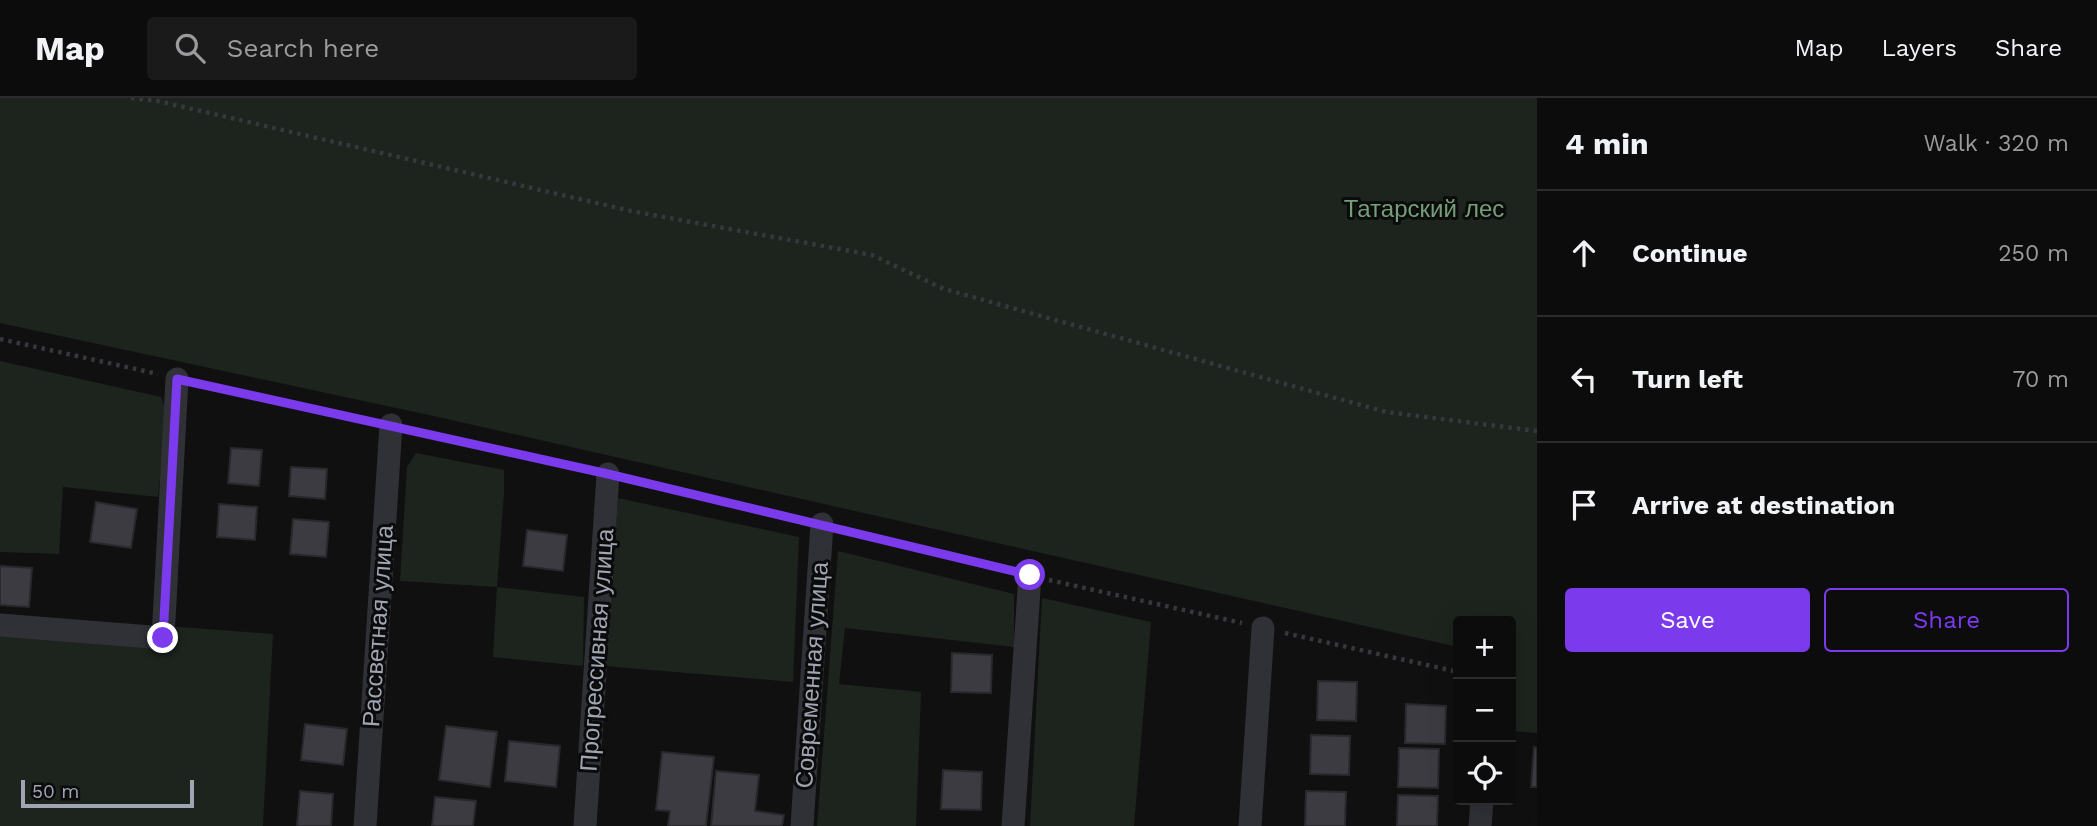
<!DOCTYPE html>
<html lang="en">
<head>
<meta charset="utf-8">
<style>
  body { margin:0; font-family:"Work Sans",sans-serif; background:#1a1a1b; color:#f1f3f6 }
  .controls { position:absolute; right:21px; bottom:21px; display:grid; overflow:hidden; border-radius:7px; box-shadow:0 7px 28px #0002 }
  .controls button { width:63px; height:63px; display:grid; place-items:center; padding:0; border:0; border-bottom:2px solid #2c2c2e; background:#0c0c0d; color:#f1f3f6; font:35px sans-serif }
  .scale { position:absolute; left:21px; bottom:18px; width:173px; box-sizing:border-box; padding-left:7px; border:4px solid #a0a5b3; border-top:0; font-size:19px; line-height:24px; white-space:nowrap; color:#a0a5b3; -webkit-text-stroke:5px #0b0b0c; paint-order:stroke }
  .stop { position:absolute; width:21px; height:21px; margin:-16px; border:5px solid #7c3aed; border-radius:50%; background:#fff }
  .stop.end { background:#7c3aed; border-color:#fff; box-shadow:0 2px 7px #0008 }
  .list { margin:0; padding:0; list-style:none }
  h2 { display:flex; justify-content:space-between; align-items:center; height:91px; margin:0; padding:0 28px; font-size:30px }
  h2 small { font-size:23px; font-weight:400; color:#9a9b9d }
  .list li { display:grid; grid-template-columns:46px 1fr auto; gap:21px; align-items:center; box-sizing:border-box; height:126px; padding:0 28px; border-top:2px solid #2c2c2e }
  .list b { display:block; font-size:26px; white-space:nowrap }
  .list em { font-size:23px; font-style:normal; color:#9a9b9d }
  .actions { display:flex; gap:14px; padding:21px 28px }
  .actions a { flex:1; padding:16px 0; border:2px solid #7c3aed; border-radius:7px; text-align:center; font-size:24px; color:#7c3aed }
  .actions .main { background:#7c3aed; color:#fff }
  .icon { flex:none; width:38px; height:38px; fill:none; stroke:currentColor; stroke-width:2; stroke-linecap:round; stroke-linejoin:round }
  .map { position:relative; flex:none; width:1537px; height:728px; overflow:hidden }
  header { display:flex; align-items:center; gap:42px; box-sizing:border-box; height:98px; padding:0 35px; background:#0c0c0d; border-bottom:2px solid #2c2c2e }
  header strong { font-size:33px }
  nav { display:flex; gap:38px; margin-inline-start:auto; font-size:24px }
  .search { width:490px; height:63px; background:#1a1a1b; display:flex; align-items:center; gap:18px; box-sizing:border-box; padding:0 24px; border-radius:7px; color:#9a9b9d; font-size:26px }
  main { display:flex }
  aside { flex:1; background:#0c0c0d }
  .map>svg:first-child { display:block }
</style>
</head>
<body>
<header>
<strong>Map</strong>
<div class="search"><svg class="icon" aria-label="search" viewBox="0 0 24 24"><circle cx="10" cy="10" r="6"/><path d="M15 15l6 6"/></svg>Search here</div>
<nav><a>Map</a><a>Layers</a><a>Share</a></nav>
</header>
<main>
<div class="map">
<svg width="1537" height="728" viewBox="0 0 1537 728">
  <rect width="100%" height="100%" fill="#101011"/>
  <!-- green -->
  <path fill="#1c241d" d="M 0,0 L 1537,0 L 1537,635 L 1514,633 L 1511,523 L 1458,523 L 1458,549 L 438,319 L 0,225 Z
    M 0,263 L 161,299 L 167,315 L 158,399 L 63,389 L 59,456 L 0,454 Z
    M 416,355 L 504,372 L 504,395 L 497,489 L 584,499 L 583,568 L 493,559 L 497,489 L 400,483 L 407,369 Z
    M 618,400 L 799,439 L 793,584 L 605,568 Z
    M 838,453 L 1014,496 L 1014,549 L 845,530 L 839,586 L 921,594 L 916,728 L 817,728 Z
    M 1042,500 L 1151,524 L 1134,728 L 1030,728 Z
    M 0,520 L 180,529 L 273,536 L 263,728 L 0,728 Z"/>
  <!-- building -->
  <path fill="#3b3b41" stroke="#29292d" stroke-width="2" d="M 231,350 L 262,352 L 259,388 L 228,385 Z
    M 291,369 L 327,371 L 325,401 L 289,398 Z
    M 96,404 L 137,411 L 131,450 L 90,444 Z
    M 219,406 L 257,409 L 255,442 L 217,439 Z
    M 293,421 L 329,424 L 326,459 L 290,456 Z
    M 527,432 L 567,437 L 563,473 L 523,468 Z
    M 0,468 L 32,470 L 29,509 L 0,507 Z
    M 952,555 L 992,557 L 991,595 L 951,594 Z
    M 1318,583 L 1357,584 L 1356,623 L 1317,622 Z
    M 1406,606 L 1446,608 L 1445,646 L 1405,645 Z
    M 305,626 L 347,631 L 343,667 L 301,662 Z
    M 446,628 L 497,634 L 490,689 L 439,682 Z
    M 1311,637 L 1350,638 L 1349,677 L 1310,676 Z
    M 509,643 L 560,648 L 556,689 L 505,683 Z
    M 1534,649 L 1537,650 L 1537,689 L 1531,689 Z
    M 1399,650 L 1439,651 L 1438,690 L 1398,689 Z
    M 662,654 L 714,659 L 706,728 L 668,728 L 670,713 L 656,712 Z
    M 943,672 L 982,674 L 981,712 L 941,711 Z
    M 716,673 L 759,677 L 755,713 L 784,717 L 782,728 L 711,728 Z
    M 300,693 L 333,696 L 331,728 L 297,728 Z
    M 1306,693 L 1346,694 L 1345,728 L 1305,728 Z
    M 1398,697 L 1438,698 L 1437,728 L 1397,728 Z
    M 435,699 L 476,703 L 473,728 L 432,728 Z"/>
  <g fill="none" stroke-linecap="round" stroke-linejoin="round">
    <!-- path -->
    <path stroke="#36383d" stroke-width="4.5" stroke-dasharray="3.5 5" stroke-linecap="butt" d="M 131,0 L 158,3 L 631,113 L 872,157 L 944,191 L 1386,314 L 1537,333
      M 0,241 L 158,276
      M 197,285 L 370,322
      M 412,332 L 588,371
      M 627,380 L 803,422
      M 842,431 L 1010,472
      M 1049,482 L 1242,525
      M 1285,535 L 1458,574"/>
    <!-- street -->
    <path stroke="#303136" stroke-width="23" d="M 0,527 L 163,540 L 177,281
      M 365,728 L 391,327
      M 585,728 L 608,376
      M 802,728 L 822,426
      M 1013,728 L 1030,477
      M 1250,728 L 1263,530
      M 1480,728 L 1482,702"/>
  </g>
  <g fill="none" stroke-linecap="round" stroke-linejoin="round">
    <!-- route -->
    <path stroke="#7c3aed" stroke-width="9" d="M 163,540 L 177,281 L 608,376 L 1030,477"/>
  </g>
  <g text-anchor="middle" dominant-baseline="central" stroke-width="6" stroke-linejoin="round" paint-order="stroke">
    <!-- park labels -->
    <g font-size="24" fill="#759f79" stroke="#0b0b0c">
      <text x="1424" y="111">Татарский лес</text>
    </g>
    <!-- street labels -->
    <g font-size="24" fill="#a0a5b3" stroke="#0b0b0c">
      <text transform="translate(378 528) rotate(-86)">Рассветная улица</text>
      <text transform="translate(597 552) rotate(-86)">Прогрессивная улица</text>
      <text transform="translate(812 577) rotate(-86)">Современная улица</text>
    </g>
  </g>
</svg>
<div class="controls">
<button>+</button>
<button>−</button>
<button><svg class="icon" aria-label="locate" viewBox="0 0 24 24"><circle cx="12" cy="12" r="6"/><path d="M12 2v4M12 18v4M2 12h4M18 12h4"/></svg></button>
</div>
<div class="scale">50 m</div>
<div class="stop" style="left:1030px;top:477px"></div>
<div class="stop end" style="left:163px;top:540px"></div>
</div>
<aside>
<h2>4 min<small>Walk · 320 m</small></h2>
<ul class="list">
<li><svg class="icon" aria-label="ahead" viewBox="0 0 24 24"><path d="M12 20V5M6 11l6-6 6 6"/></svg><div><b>Continue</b></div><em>250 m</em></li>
<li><svg class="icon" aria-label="left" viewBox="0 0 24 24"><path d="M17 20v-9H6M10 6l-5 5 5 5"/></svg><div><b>Turn left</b></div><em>70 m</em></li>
<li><svg class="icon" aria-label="arrive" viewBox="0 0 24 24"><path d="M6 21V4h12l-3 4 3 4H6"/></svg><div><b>Arrive at destination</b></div></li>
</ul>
<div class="actions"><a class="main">Save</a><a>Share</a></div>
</aside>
</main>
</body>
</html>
